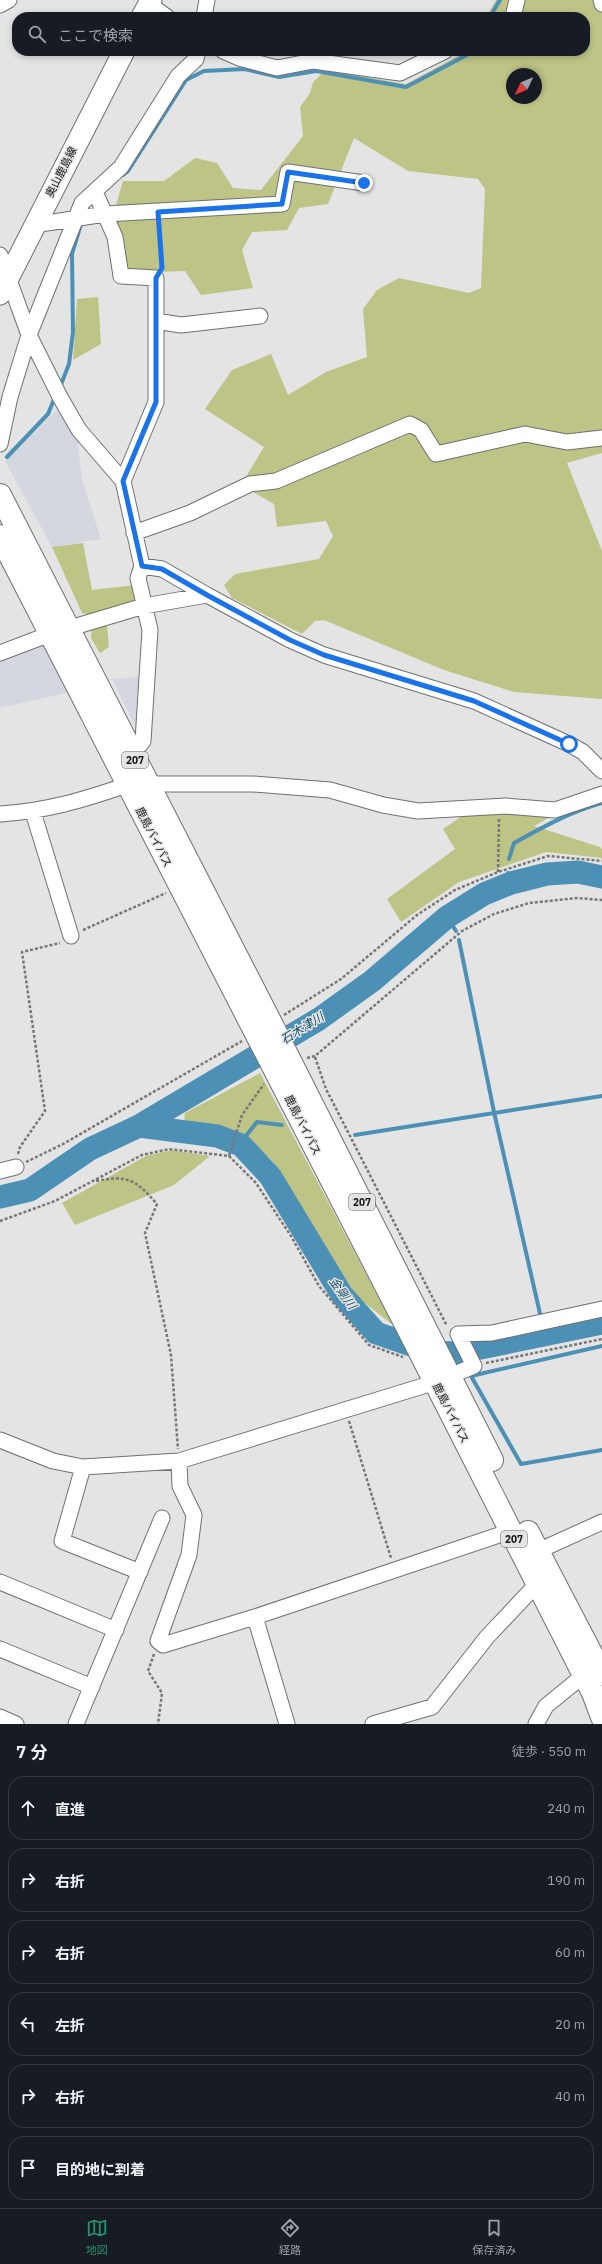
<!DOCTYPE html>
<html lang="ja">
<head>
<meta charset="utf-8">
<style>
  body { margin:0; font-family:"IBM Plex Sans","Noto Sans JP",sans-serif; background:#20242c; color:#f1f3f6 }
  .compass { position:absolute; left:506px; top:68px; width:36px; height:36px; border-radius:50%; background:#171b24; box-shadow:0 2px 6px #0003; rotate:226deg }
  .stop { position:absolute; width:12px; height:12px; margin:-9px; border:3px solid #1a73e8; border-radius:50%; background:#fff }
  .stop.end { background:#1a73e8; border-color:#fff; box-shadow:0 1px 4px #0008 }
  .list { margin:0; padding:0; list-style:none }
  h2 { display:flex; justify-content:space-between; align-items:center; height:52px; margin:0; padding:0 16px; font-size:17px }
  h2 small { font-size:13px; font-weight:400; color:#9ea1a6 }
  .list li { display:grid; grid-template-columns:26px 1fr auto; gap:12px; align-items:center; box-sizing:border-box; height:64px; margin:0 8px 8px; padding:0 8px; border:1px solid #363941; border-radius:16px }
  .list b { display:block; font-size:15px; white-space:nowrap }
  .list em { font-size:13px; font-style:normal; color:#9ea1a6 }
  .icon { flex:none; width:22px; height:22px; fill:none; stroke:currentColor; stroke-width:2; stroke-linecap:round; stroke-linejoin:round }
  .map { position:relative; flex:none; width:602px; height:1724px; overflow:hidden }
  .search { position:absolute; background:#171b24; box-shadow:0 2px 6px #0003; left:12px; right:12px; top:12px; height:44px; display:flex; align-items:center; gap:10px; box-sizing:border-box; padding:0 14px; border-radius:16px; color:#9ea1a6; font-size:15px }
  .sheet { height:484px; background:#171b24 }
  nav { display:flex; justify-content:space-around; align-items:center; box-sizing:border-box; height:56px; border-top:1px solid #363941; background:#171b24; font-size:11px; color:#9ea1a6 }
  nav a { display:grid; justify-items:center; gap:2px }
  nav .on { color:#2a8f6b }
  .map>svg:first-child { display:block }
</style>
</head>
<body>
<div class="map">
<svg width="602" height="1724" viewBox="0 0 602 1724">
  <rect width="100%" height="100%" fill="#e4e4e5"/>
  <!-- built -->
  <path fill="#d5d7e0" d="M 60,407 L 82,437 L 78,446 L 82,479 L 101,539 L 52,547 L 5,461 Z
    M 43,644 L 70,692 L 0,708 L 0,660 Z
    M 144,677 L 139,734 L 112,679 Z"/>
  <!-- green -->
  <path fill="#bec386" fill-rule="evenodd" d="M 496,0 L 602,0 L 602,453 L 567,463 L 602,551 L 602,699 L 514,692 L 444,670 L 324,620 L 315,621 L 302,634 L 232,598 L 224,585 L 235,574 L 319,559 L 333,536 L 326,521 L 277,527 L 274,504 L 253,492 L 247,475 L 264,447 L 205,409 L 232,370 L 271,354 L 288,395 L 326,372 L 367,357 L 363,309 L 377,290 L 399,278 L 469,293 L 481,288 L 485,189 L 478,179 L 408,171 L 354,138 L 328,204 L 299,208 L 287,230 L 252,232 L 242,250 L 253,288 L 201,295 L 185,271 L 126,273 L 111,222 L 123,181 L 164,181 L 195,158 L 217,163 L 233,188 L 261,190 L 303,136 L 300,107 L 310,93 L 313,82 L 326,70 L 406,84 L 467,51 L 585,51 L 585,17 L 486,17 ZM 512,74 L 536,74 L 536,98 L 512,98 Z
    M 98,297 L 101,344 L 73,360 L 77,299 Z
    M 83,543 L 92,590 L 135,585 L 143,615 L 107,625 L 109,647 L 100,653 L 91,638 L 92,615 L 82,613 L 52,547 Z
    M 468,812 L 559,812 L 534,826 L 600,847 L 602,849 L 602,858 L 546,852 L 459,882 L 401,922 L 387,899 L 455,849 L 443,829 Z
    M 260,1073 L 393,1325 L 357,1297 L 273,1162 L 246,1135 L 190,1123 L 184,1119 L 185,1113 Z
    M 171,1150 L 210,1156 L 174,1185 L 75,1225 L 62,1203 L 146,1156 Z"/>
  <g fill="none" stroke-linecap="round" stroke-linejoin="round">
    <!-- stream -->
    <path stroke="#4c90b5" stroke-width="4" d="M 490,17 L 500,0
      M 123,175 L 128,171 L 186,80 L 204,71 L 245,69 L 279,77 L 316,71 L 406,87 L 467,55 L 470,51
      M 60,387 L 69,364 L 73,332 L 72,254 L 82,221
      M 7,457 L 48,414 L 55,397
      M 509,859 L 514,843 C 543,827 570,812 602,803
      M 508,873 L 511,883
      M 447,917 L 456,931
      M 459,940 L 494,1112 L 541,1318
      M 355,1135 L 602,1096
      M 241,1145 L 245,1137 L 257,1122 L 282,1125
      M 542,1335 L 543,1326
      M 602,1346 L 471,1376 L 521,1464 L 602,1450
      M 456,1353 L 463,1364"/>
    <!-- river -->
    <path stroke="#4c90b5" stroke-width="23" d="M 139,1126 L 217,1136 L 241,1145 L 270,1176 L 342,1295 L 376,1333 L 431,1352 L 456,1353 L 602,1323
      M 0,1197 L 30,1190 L 90,1149 L 139,1126 L 319,1019 L 372,981 L 447,917 L 484,894 L 511,883 L 547,874 L 578,872 L 602,877"/>
    <defs>
      <path id="minor" d="M 601,0 L 602,4
        M 149,4 L 167,17
        M 0,5 L 9,0
        M 204,17 L 207,0
        M 513,17 L 517,0
        M 223,51 L 239,58 L 277,68 L 313,61 L 400,73 L 445,51
        M 95,192 L 115,237 L 121,276 L 156,278 L 156,402 L 123,481
        M 34,225 L 105,214 L 282,204 L 288,172 L 364,183
        M 0,255 L 29,335 L 60,397 L 79,430 L 123,481 L 142,566 L 138,578 L 150,630 L 143,741 L 132,755
        M 156,321 L 181,325 L 260,316
        M 0,444 L 10,397 L 29,335 L 82,203 L 121,167 L 178,76 L 196,59 L 198,51
        M 134,533 L 190,513 L 250,484 L 276,481 L 410,424 L 421,430 L 436,454 L 525,434 L 567,442 L 602,438
        M 142,566 L 162,569 L 207,595
        M 0,653 L 50,634 L 144,606 L 207,595 L 290,640 L 324,655 L 474,701 L 569,744 L 583,752 L 602,771
        M 147,784 L 253,784 L 330,790 L 383,805 L 418,811 L 506,806 L 555,810 L 602,794
        M 33,812 L 71,936
        M 0,814 C 47,811 83,800 127,785
        M 0,1171 L 16,1167
        M 450,1376 L 474,1366 L 458,1334 L 492,1333 L 602,1309
        M 0,1440 L 53,1461 L 83,1467 L 179,1461 L 436,1382
        M 179,1461 L 180,1486 L 194,1515 L 189,1555 L 158,1641 L 163,1645 L 255,1617 L 511,1531
        M 83,1467 L 62,1541 L 140,1572
        M 538,1551 L 602,1522
        M 0,1582 L 116,1630
        M 255,1617 L 287,1724
        M 0,1649 L 92,1687
        M 0,1717 L 16,1724
        M 76,1724 L 162,1518
        M 373,1724 L 432,1707 L 487,1637 L 537,1584
        M 536,1724 L 546,1706 L 584,1675"/>
      <path id="secondary" d="M 142,17 L 151,0
        M 0,294 L 124,51"/>
      <path id="trunk" d="M 0,495 L 271,1023 L 492,1460
        M 0,536 L 405,1323 L 593,1693 L 602,1717
        M 528,1532 L 602,1674"/>
    </defs>
    <!-- minor casing -->
    <use href="#minor" stroke="#6f7071" stroke-width="17"/>
    <!-- secondary casing -->
    <use href="#secondary" stroke="#6f7071" stroke-width="23"/>
    <!-- trunk casing -->
    <use href="#trunk" stroke="#6f7071" stroke-width="24"/>
    <!-- path -->
    <path stroke="#777778" stroke-width="2.5" stroke-dasharray="3 2" stroke-linecap="butt" d="M 159,224 L 162,267
      M 498,872 L 499,819
      M 83,930 L 166,893
      M 284,1015 L 341,979 L 417,915 L 455,890 L 498,872 L 548,856 L 602,861
      M 315,1057 L 326,1089 L 447,1326
      M 307,1058 L 315,1056 L 462,931 L 494,914 L 529,903 L 578,898 L 602,900
      M 18,1154 L 20,1147 L 45,1111 L 22,952 L 60,943
      M 229,1156 L 242,1115 L 264,1084
      M 26,1162 L 63,1144 L 242,1041
      M 96,1181 C 128,1175 135,1179 157,1204 L 145,1233 L 171,1355 L 178,1449
      M 0,1221 L 55,1201 L 142,1155 L 169,1149 L 229,1156 L 256,1183 L 291,1236 L 319,1286 L 369,1345 L 403,1357
      M 486,1363 L 602,1339
      M 349,1421 L 391,1558
      M 154,1654 L 148,1671 L 162,1693 L 158,1724"/>
    <!-- minor -->
    <use href="#minor" stroke="#fff" stroke-width="15"/>
    <!-- secondary -->
    <use href="#secondary" stroke="#fff" stroke-width="21"/>
    <!-- trunk -->
    <use href="#trunk" stroke="#fff" stroke-width="22"/>
  </g>
  <g fill="none" stroke-linecap="round" stroke-linejoin="round">
    <!-- route -->
    <path stroke="#1a73e8" stroke-width="5" d="M 364,183 L 288,172 L 282,204 L 158,212 L 162,268 L 156,278 L 156,402 L 123,481 L 142,566 L 162,569 L 207,595 L 290,640 L 324,655 L 474,701 L 569,744"/>
  </g>
  <g text-anchor="middle" dominant-baseline="central" stroke-width="3" stroke-linejoin="round" paint-order="stroke">
    <!-- shield labels -->
    <g fill="#e4e4e5" stroke="#545454" stroke-width="1">
      <rect x="122" y="752" width="26" height="16" rx="3"/>
      <rect x="349" y="1194" width="26" height="16" rx="3"/>
      <rect x="501" y="1531" width="26" height="16" rx="3"/>
    </g>
    <g font-size="10" font-weight="bold" fill="#161616">
      <text x="135" y="760">207</text>
      <text x="362" y="1202">207</text>
      <text x="514" y="1539">207</text>
    </g>
    <!-- street labels -->
    <g font-size="11" fill="#161616" stroke="#e4e4e5">
      <text transform="translate(61 172) rotate(-63)">奥山鹿島線</text>
      <text transform="translate(154 837) rotate(63)">鹿島バイパス</text>
      <text transform="translate(303 1125) rotate(63)">鹿島バイパス</text>
      <text transform="translate(451 1413) rotate(63)">鹿島バイパス</text>
    </g>
    <!-- water labels -->
    <g font-size="12" font-style="italic" fill="#174e68" stroke="#e4e4e5">
      <text transform="translate(302 1028) rotate(-32)">石木津川</text>
      <text transform="translate(343 1293) rotate(54)">金剛川</text>
    </g>
  </g>
</svg>
<svg class="compass" viewBox="-18 -18 36 36"><path d="M0-13l5 13h-10z" fill="#e53935"/><path d="M0 13l5-13h-10z" fill="#9ea1a6"/></svg>
<div class="stop" style="left:569px;top:744px"></div>
<div class="stop end" style="left:364px;top:183px"></div>
<div class="search"><svg class="icon" aria-label="search" viewBox="0 0 24 24"><circle cx="10" cy="10" r="6"/><path d="M15 15l6 6"/></svg>ここで検索</div>
</div>
<section class="sheet">
<h2>7 分<small>徒歩 · 550 m</small></h2>
<ul class="list">
<li><svg class="icon" aria-label="ahead" viewBox="0 0 24 24"><path d="M12 20V5M6 11l6-6 6 6"/></svg><div><b>直進</b></div><em>240 m</em></li>
<li><svg class="icon" aria-label="right" viewBox="0 0 24 24"><path d="M7 20v-9h11M14 6l5 5-5 5"/></svg><div><b>右折</b></div><em>190 m</em></li>
<li><svg class="icon" aria-label="right" viewBox="0 0 24 24"><path d="M7 20v-9h11M14 6l5 5-5 5"/></svg><div><b>右折</b></div><em>60 m</em></li>
<li><svg class="icon" aria-label="left" viewBox="0 0 24 24"><path d="M17 20v-9H6M10 6l-5 5 5 5"/></svg><div><b>左折</b></div><em>20 m</em></li>
<li><svg class="icon" aria-label="right" viewBox="0 0 24 24"><path d="M7 20v-9h11M14 6l5 5-5 5"/></svg><div><b>右折</b></div><em>40 m</em></li>
<li><svg class="icon" aria-label="arrive" viewBox="0 0 24 24"><path d="M6 21V4h12l-3 4 3 4H6"/></svg><div><b>目的地に到着</b></div></li>
</ul>
</section>
<nav>
<a class="on"><svg class="icon" aria-label="map" viewBox="0 0 24 24"><path d="M3 6l6-2 6 2 6-2v14l-6 2-6-2-6 2zM9 4v14M15 6v14"/></svg>地図</a>
<a><svg class="icon" aria-label="directions" viewBox="0 0 24 24"><path d="M12 3l9 9-9 9-9-9zM9 14v-3h6M13 9l2 2-2 2"/></svg>経路</a>
<a><svg class="icon" aria-label="saved" viewBox="0 0 24 24"><path d="M7 4h10v16l-5-4-5 4z"/></svg>保存済み</a>
</nav>
</body>
</html>
